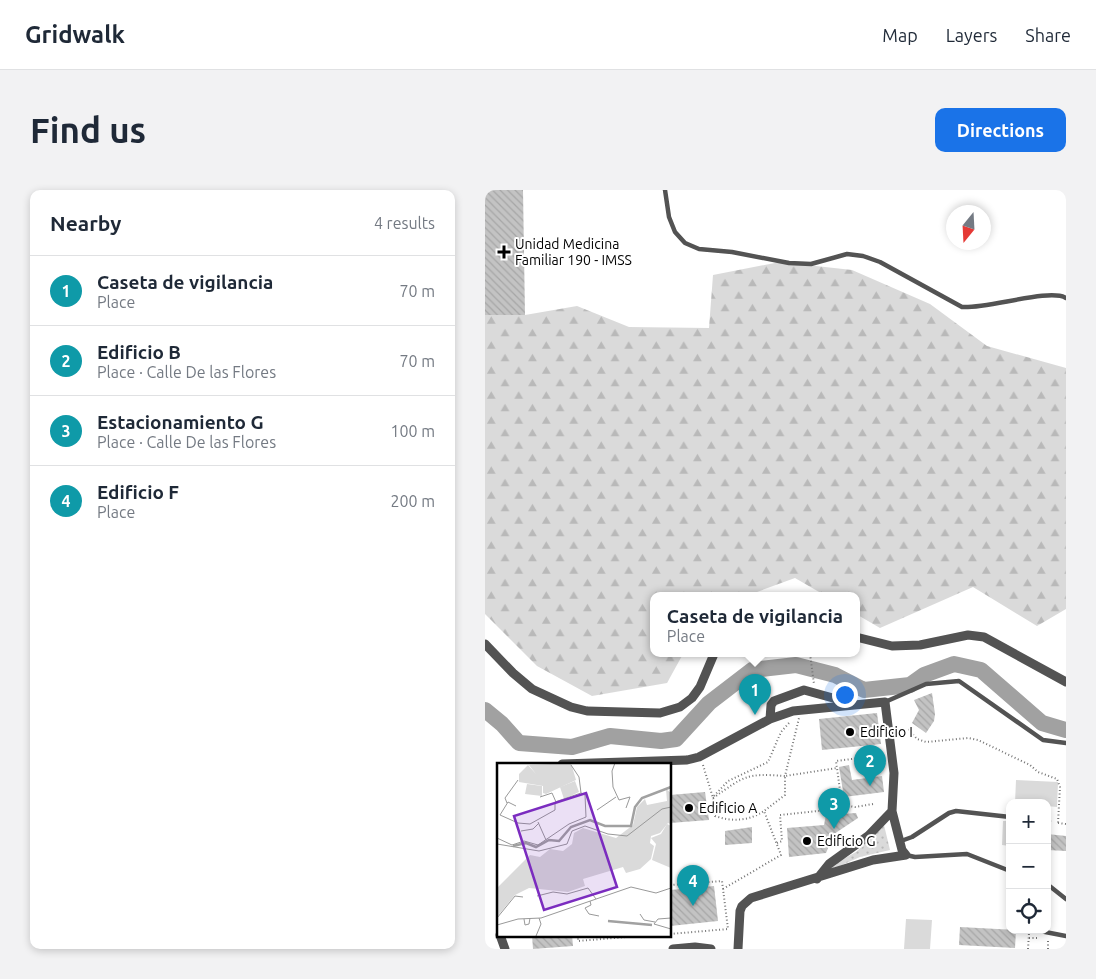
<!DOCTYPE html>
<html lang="en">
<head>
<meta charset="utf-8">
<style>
  body { margin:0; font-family:Ubuntu,sans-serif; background:#f2f2f3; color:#1f2937 }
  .controls { position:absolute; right:15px; bottom:15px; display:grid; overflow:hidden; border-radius:10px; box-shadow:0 2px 8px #0003 }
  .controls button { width:45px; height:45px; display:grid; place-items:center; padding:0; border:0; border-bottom:1px solid #e0e1e3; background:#fff; color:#1f2937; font:25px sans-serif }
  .compass { position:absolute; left:461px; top:15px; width:45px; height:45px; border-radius:50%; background:#fff; box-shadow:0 2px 8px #0003; rotate:198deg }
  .you { position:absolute; left:359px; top:504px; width:18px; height:18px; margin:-12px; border:4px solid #fff; border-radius:50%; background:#1a73e8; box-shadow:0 0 0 8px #1a73e833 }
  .badge { display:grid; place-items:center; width:32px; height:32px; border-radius:50%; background:#1a73e8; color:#fff; font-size:16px; font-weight:700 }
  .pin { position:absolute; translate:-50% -41px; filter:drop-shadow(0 1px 2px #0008) }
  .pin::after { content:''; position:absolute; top:26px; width:18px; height:15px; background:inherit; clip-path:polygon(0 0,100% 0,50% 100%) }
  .popup { position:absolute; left:165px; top:402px; width:210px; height:65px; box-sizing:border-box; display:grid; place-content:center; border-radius:10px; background:#fff; filter:drop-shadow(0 1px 4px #0005); font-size:16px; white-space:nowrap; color:#747a83 }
  .popup b { font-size:19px; color:#1f2937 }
  .popup::after { content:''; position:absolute; left:50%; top:100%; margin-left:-10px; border:10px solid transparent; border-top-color:#fff }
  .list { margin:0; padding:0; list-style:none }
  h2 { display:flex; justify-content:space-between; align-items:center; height:65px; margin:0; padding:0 20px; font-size:21px }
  h2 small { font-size:16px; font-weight:400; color:#747a83 }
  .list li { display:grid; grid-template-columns:32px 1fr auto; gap:15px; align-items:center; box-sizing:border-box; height:70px; padding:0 20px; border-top:1px solid #e0e1e3 }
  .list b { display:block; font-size:19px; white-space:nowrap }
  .list p { margin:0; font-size:16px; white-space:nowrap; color:#747a83 }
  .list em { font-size:16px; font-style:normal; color:#747a83 }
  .icon { flex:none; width:28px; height:28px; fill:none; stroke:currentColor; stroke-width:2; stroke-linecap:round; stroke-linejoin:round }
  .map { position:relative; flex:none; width:581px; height:759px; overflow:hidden; border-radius:10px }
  header { display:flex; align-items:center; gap:30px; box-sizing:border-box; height:70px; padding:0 25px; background:#fff; border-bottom:1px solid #e0e1e3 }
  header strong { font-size:24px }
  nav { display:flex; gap:28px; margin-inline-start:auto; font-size:18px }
  .intro { display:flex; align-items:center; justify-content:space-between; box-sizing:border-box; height:120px; padding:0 30px }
  h1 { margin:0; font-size:35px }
  .button { padding:12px 22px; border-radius:10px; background:#1a73e8; color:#fff; font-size:18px; font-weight:700 }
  main { display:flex; gap:30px; padding:0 30px }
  aside { flex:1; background:#fff; border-radius:10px; box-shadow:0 2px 8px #0003 }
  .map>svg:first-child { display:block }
</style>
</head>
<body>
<header>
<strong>Gridwalk</strong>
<nav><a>Map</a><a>Layers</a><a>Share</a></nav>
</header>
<div class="intro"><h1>Find us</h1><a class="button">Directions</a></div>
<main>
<aside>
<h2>Nearby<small>4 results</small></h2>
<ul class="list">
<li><span class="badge" style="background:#0f9aa8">1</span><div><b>Caseta de vigilancia</b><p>Place</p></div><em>70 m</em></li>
<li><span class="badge" style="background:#0f9aa8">2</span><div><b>Edificio B</b><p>Place · Calle De las Flores</p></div><em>70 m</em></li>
<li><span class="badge" style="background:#0f9aa8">3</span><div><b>Estacionamiento G</b><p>Place · Calle De las Flores</p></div><em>100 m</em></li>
<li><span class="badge" style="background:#0f9aa8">4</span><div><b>Edificio F</b><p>Place</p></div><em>200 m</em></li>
</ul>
</aside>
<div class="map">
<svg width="581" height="759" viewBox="0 0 581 759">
  <defs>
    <pattern id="grass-dots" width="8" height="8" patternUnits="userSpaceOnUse" patternTransform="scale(1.25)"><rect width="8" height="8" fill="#dadada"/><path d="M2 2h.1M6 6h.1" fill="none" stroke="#b9b9b9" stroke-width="1.8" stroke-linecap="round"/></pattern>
    <pattern id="forest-firs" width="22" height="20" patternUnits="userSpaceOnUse" patternTransform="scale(1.25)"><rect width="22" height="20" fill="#dadada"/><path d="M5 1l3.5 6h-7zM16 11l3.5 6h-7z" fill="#b9b9b9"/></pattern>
    <pattern id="building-back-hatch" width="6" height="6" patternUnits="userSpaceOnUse" patternTransform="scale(1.25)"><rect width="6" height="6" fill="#c3c3c3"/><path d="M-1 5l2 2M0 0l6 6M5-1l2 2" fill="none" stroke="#a6a6a6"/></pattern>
  </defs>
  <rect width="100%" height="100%" fill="#fff"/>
  <!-- grass -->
  <path fill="url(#grass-dots)" d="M 399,635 L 405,660 L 375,667 L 341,682 L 346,676 L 371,662 Z"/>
  <!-- forest -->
  <path fill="url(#forest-firs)" d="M 295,72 L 367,80 L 445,114 L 502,156 L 581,178 L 581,419 L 552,436 L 488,397 L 395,438 L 371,424 L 371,406 L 341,406 L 310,388 L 261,406 L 169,406 L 169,464 L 198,464 L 182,493 L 107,506 L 52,476 L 0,424 L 0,125 L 40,125 L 92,116 L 144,137 L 224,138 L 228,85 Z"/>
  <!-- park -->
  <path fill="#dadada" d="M 531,590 L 573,592 L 572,617 L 562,616 L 562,613 L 530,613 Z
    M 518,631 L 525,631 L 525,656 L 517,655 Z
    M 421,729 L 447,730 L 445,759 L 419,759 Z"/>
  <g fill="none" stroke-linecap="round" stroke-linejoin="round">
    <!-- river -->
    <path stroke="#a1a1a1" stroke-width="16" d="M 0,520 L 17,534 L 34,553 L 87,557 L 125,546 L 176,551 L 191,549 L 224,513 L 267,480 L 311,475 L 350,485 L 379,500 L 425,495 L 439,485 L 469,474 L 496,480 L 557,533 L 581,540"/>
  </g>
  <!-- building -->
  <path fill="url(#building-back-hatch)" d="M 0,0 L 38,0 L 40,125 L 0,125 Z
    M 447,503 L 450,524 L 449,531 L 441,543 L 427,533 L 434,520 L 429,510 Z
    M 392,523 L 396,554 L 337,560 L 334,529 Z
    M 364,575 L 367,590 L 397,586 L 399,602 L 359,607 L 354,577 Z
    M 220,602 L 224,630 L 185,633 L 185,605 Z
    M 342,620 L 357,624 L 371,623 L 373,628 L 349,644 L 341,663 L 304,667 L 302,638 L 339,635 Z
    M 267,637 L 267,653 L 240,655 L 240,641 Z
    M 562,644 L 581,646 L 581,661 L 562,660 Z
    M 229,696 L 233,731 L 185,736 L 185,700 Z
    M 475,737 L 531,740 L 530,758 L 474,755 Z
    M 47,745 L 87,745 L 88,756 L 48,759 Z"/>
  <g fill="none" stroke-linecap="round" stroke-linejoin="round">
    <!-- path -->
    <path stroke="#757575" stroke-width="2" stroke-dasharray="1 2.5" stroke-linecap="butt" d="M 325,464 L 329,494
      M 426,536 L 424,540 L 432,549 L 441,552 L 483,548 L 493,550 L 545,575 L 553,582 L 572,589 L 575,597 L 573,633
      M 218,575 L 228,608 L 230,626 C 247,632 264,631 279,621
      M 229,606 L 243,591 L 283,572 L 296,542 L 304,533
      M 228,608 C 260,586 260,583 300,586 L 314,528
      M 388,614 L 370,617 L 357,615 L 351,571 L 398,565
      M 573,633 L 581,634
      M 292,653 L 297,651 L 295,625 L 342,620 L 357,624
      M 185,695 L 237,691 L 243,739 L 185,744
      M 238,699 L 296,665 L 279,621 L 300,605 L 300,586 L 352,578
      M 93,745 L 93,751 L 165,745
      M 544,748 L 552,748
      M 543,759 L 544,743
      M 563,759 L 563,749"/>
    <!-- lane -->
    <path stroke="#535353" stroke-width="4.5" d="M 180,0 L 184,27 L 190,42 L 200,53 L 214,59 L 247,62 L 304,73 L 326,74 L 362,64 L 378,66 L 395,72 L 477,117 C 502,119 565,98 581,108
      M 400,512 L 441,494 L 474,491 L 558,550 L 581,553
      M 562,631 L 564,631
      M 416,651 L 427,647 L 464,623 L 471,621 L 525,627
      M 421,665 L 430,667 L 482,664 L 525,681
      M 562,694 L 581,709
      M 550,740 L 581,746"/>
    <!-- street -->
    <path stroke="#535353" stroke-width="9" d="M 371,447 L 407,456 L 435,455 L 483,445 L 499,447 L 581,492
      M 0,454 L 28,483 L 47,499 L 86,517 L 102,521 L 175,523 L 195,517 L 207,508 L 215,497 L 229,464
      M 285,529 L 286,515 L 289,511 L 319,500 L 366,513
      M 77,574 L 202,570 L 214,567 L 285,529 L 308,521 L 400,512 L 409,583 L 407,621 L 417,660 L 421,665 L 388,670 L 266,708 L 257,716 L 255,721 L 253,759
      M 332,689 L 344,674 L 383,646 L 407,621
      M 15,745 L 20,759
      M 188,759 L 210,757 L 226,759"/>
  </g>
  <!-- markers -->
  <g fill="#000" stroke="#fff" stroke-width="2">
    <path d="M16.5 54.5h5v5h5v5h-5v5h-5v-5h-5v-5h5z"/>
    <circle cx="365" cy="542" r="5"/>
    <circle cx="204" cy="618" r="5"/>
    <circle cx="322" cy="651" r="5"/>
  </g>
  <g text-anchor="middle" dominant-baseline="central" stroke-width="4" stroke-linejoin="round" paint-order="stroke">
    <!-- poi labels -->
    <g font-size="14" fill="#000" stroke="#fff" text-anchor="start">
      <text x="30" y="54">Unidad Medicina<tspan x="30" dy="16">Familiar 190 - IMSS</tspan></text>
      <text x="375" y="542">Edificio I</text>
      <text x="214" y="618">Edificio A</text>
      <text x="332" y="651">Edificio G</text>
    </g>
  </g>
  <!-- overview -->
  <g transform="translate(12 573)">
    <rect width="174" height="174" fill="#fff"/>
    <path d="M 74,0 L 79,17 L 49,31 L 46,30 L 46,23 L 22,19 L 22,11 L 31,2 L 39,11 L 32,2 ZM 169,26 L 174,30 L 174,61 L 171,60 L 163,70 L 154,73 L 153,80 L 157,83 L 154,96 L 143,106 L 129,110 L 126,104 L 86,116 L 88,123 L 71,129 L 32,125 L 18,132 L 0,154 L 0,125 L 33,92 L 43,94 L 53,86 L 66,88 L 75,81 L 77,70 L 86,65 L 119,75 L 136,62 L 140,44 L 148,36 L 150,42 L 170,38 Z" fill="#dadada"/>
    <path d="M 78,18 L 82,29 L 67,36 L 63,24 ZM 30,21 L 45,23 L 45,33 L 28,31 ZM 170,61 L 174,63 L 174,105 L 155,97 L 159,81 L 154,75 L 164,71 Z" fill="#dadada"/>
    <path fill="none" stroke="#a1a1a1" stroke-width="2.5" d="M 16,83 L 29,80 L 39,84 L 52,77 L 62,78 L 74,64 L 93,57 L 108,63 L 134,63 L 138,44 L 145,35 L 174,24M 111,158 L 155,162"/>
    <path fill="none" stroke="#999" stroke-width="1" d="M 118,0 L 115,8 L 116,24 L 122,37 L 133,34 L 129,45M 43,34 L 55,30 L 59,39M 10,40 L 8,35 L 21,17M 19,43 L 11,39 L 3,52 L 21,60 L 33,61 L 58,47 L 58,39 L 84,30M 100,47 L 119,34M 41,59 L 49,77M 24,68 L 36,66 L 42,60M 0,75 L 15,82 L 27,78 L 41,82 L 72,61 L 89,54 L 88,32 L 84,30 L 82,14 L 74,2M 0,81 L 42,88 L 70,81 L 75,68 L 88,63 L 111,71 L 130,73 L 165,46 L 174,44M 40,133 L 56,129 L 70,131 L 91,125 L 99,136M 93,138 L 94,142 L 88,145 L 92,151 L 102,153M 143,151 L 147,157 L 158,159M 0,155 L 18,133 L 26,134M 174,155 L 161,156 L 157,161 L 174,166M 27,156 L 28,162 L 32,161 L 33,155M 0,162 L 21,156 L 44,155 L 134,124 L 159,130 L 174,125M 39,173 L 44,161 L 42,155"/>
    <path fill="#7b2cbf" fill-opacity="0.15" stroke="#7b2cbf" stroke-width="2.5" d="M 89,30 L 120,124 L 47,147 L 17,53 Z"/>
    <rect width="174" height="174" fill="none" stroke="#000" stroke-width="2.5"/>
  </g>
</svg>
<div class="controls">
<button>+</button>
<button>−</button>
<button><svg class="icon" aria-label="locate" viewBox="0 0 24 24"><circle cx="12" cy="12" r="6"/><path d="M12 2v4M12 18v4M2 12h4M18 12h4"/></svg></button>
</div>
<svg class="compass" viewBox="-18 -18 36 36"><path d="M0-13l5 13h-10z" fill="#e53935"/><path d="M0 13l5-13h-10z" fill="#747a83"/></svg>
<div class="you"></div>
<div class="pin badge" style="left:270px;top:525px;background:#0f9aa8">1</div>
<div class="popup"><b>Caseta de vigilancia</b>Place</div>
<div class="pin badge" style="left:385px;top:596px;background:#0f9aa8">2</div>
<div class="pin badge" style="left:349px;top:639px;background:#0f9aa8">3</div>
<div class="pin badge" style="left:208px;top:716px;background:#0f9aa8">4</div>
</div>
</main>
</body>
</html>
